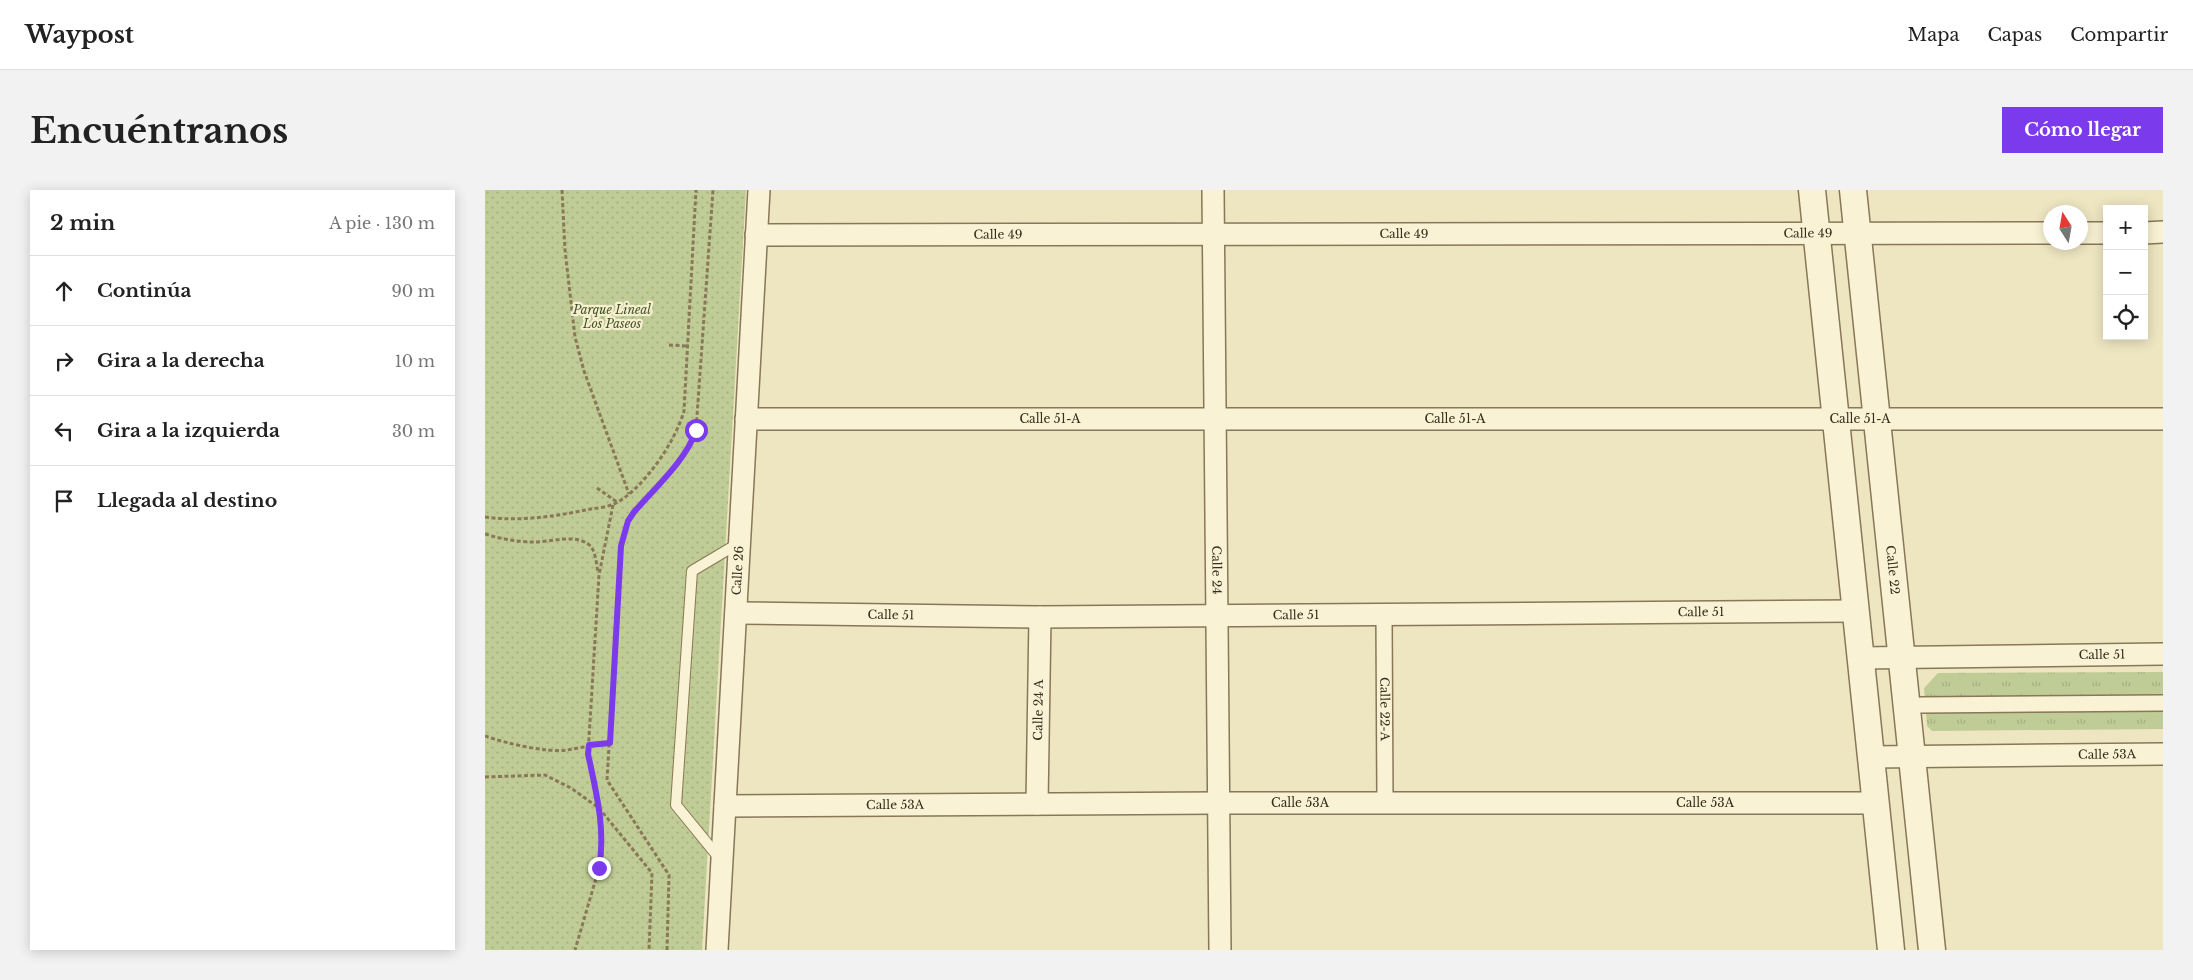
<!DOCTYPE html>
<html lang="es">
<meta charset="utf-8">
<style>
body{margin:0;font-family:"Libre Baskerville",serif;background:#f2f2f2;color:#222}
.controls{position:absolute;right:15px;top:15px;display:grid;overflow:hidden;border-radius:0px;box-shadow:0 2px 12px #0003}
.controls button{width:45px;height:45px;display:grid;place-items:center;padding:0;border:0;border-bottom:1px solid #e0e0e0;background:#fff;color:#222;font:25px sans-serif}
.compass{position:absolute;left:1558px;top:15px;width:45px;height:45px;border-radius:50%;background:#fff;box-shadow:0 2px 12px #0003;rotate:349deg}
.stop{position:absolute;width:15px;height:15px;margin:-11px;border:4px solid #7c3aed;border-radius:50%;background:#fff}
.stop.end{background:#7c3aed;border-color:#fff;box-shadow:0 1px 5px #0008}
.list{margin:0;padding:0;list-style:none}
h2{display:flex;justify-content:space-between;align-items:center;height:65px;margin:0;padding:0 20px;font-size:21px}
h2 small{font-size:16px;font-weight:400;color:#767676}
.list li{display:grid;grid-template-columns:32px 1fr auto;gap:15px;align-items:center;box-sizing:border-box;height:70px;padding:0 20px;border-top:1px solid #e0e0e0}
.list b{display:block;font-size:19px;white-space:nowrap}
.list em{font-size:16px;font-style:normal;color:#767676}
.icon{flex:none;width:28px;height:28px;fill:none;stroke:currentColor;stroke-width:2;stroke-linecap:round;stroke-linejoin:round}
.map{position:relative;flex:none;width:1678px;height:760px;overflow:hidden;border-radius:0px}
header{display:flex;align-items:center;gap:30px;box-sizing:border-box;height:70px;padding:0 25px;background:#fff;border-bottom:1px solid #e0e0e0}
header strong{font-size:24px}
nav{display:flex;gap:28px;margin-inline-start:auto;font-size:18px}
.intro{display:flex;align-items:center;justify-content:space-between;box-sizing:border-box;height:120px;padding:0 30px}
h1{margin:0;font-size:35px}
.button{padding:12px 22px;border-radius:0px;background:#7c3aed;color:#fff;font-size:18px;font-weight:700}
main{display:flex;gap:30px;padding:0 30px}
aside{flex:1;background:#fff;border-radius:0px;box-shadow:0 2px 12px #0003}
.map>svg:first-child{display:block}
.grass{fill:url(#grass-tufts)}
.park{fill:url(#park-dots)}
.lines{fill:none;stroke-linecap:round;stroke-linejoin:round}
.service-casing{stroke:#887758;stroke-width:12}
.pedestrian-casing{stroke:#887758;stroke-width:18}
.minor-casing{stroke:#887758;stroke-width:24}
.tertiary-casing{stroke:#887758;stroke-width:29}
.path{stroke:#887758;stroke-width:3;stroke-dasharray:4 2.5;stroke-linecap:butt}
.service{stroke:#f9f2d4;stroke-width:10}
.pedestrian{stroke:#f9f2d4;stroke-width:15}
.minor{stroke:#f9f2d4;stroke-width:21}
.tertiary{stroke:#f9f2d4;stroke-width:26}
.route{stroke:#7c3aed;stroke-width:6}
.labels{text-anchor:middle;stroke-width:4.5;stroke-linejoin:round;paint-order:stroke}
.street-label{font-size:12px;fill:#372c1d;stroke:#f6efd0}
.park-label{font-size:12px;font-style:italic;fill:#425423;stroke:#f6efd0}
</style>
<header>
<strong>Waypost</strong>
<nav><a>Mapa</a><a>Capas</a><a>Compartir</a></nav>
</header>
<div class="intro"><h1>Encuéntranos</h1><a class="button">Cómo llegar</a></div>
<main>
<aside>
<h2>2 min<small>A pie · 130 m</small></h2>
<ul class="list">
<li><svg class="icon" aria-label="ahead" viewBox="0 0 24 24"><path d="M12 20V5M6 11l6-6 6 6"/></svg><div><b>Continúa</b></div><em>90 m</em></li>
<li><svg class="icon" aria-label="right" viewBox="0 0 24 24"><path d="M7 20v-9h11M14 6l5 5-5 5"/></svg><div><b>Gira a la derecha</b></div><em>10 m</em></li>
<li><svg class="icon" aria-label="left" viewBox="0 0 24 24"><path d="M17 20v-9H6M10 6l-5 5 5 5"/></svg><div><b>Gira a la izquierda</b></div><em>30 m</em></li>
<li><svg class="icon" aria-label="arrive" viewBox="0 0 24 24"><path d="M6 21V4h12l-3 4 3 4H6"/></svg><div><b>Llegada al destino</b></div></li>
</ul>
</aside>
<div class="map">
<svg width="1678" height="760" viewBox="0 0 1678 760">
<defs>
<pattern id="grass-tufts" width="24" height="20" patternUnits="userSpaceOnUse" patternTransform="scale(1.25)"><rect width="24" height="20" fill="#c0cc95"/><path d="M3 7l-1-3M5 7V3M7 7l1-3M15 17l-1-3M17 17v-4M19 17l1-3" fill="none" stroke="#a6af80"/></pattern>
<pattern id="park-dots" width="8" height="8" patternUnits="userSpaceOnUse" patternTransform="scale(1.25)"><rect width="8" height="8" fill="#c0cc95"/><path d="M2 2h.1M6 6h.1" fill="none" stroke="#a6af80" stroke-width="1.8" stroke-linecap="round"/></pattern>
</defs>
<rect width="100%" height="100%" fill="#eee6c1"/>
<path class="grass" d="M1678,482v57l-231,2 -5,-5 -3,-38 14,-15z"/>
<path class="park" d="M0,0h261l-44,760h-217z"/>
<g class="lines">
<defs>
<path id="service" d="M235,669l-44,-54 16,-234 47,-28"/>
<g id="pedestrian">
<path id="s1" d="M899,425l1,188"/>
<path d="M1436,515l242,-2"/>
</g>
<g id="minor">
<path id="s2" d="M728,0l7,760"/>
<path d="M1596,43h26"/>
<path d="M1659,43l19,-1"/>
<path id="s3" d="M271,45l1295,-2"/>
<path id="s4" d="M261,229h1417"/>
<path id="s5" d="M251,423l304,4 816,-6"/>
<path id="s6" d="M1376,468l302,-4"/>
<path id="s7" d="M1386,567l292,-3"/>
<path id="s8" d="M552,614l3,-187"/>
<path id="s9" d="M240,616l493,-3h658"/>
<path id="s10" d="M232,760l42,-760"/>
</g>
<g id="tertiary">
<path d="M1327,0l79,760"/>
<path id="s11" d="M1368,0l79,760"/>
</g>
</defs>
<use href="#service" class="service-casing"/>
<use href="#pedestrian" class="pedestrian-casing"/>
<use href="#minor" class="minor-casing"/>
<use href="#tertiary" class="tertiary-casing"/>
<path class="path" d="M77,0l3,60 10,87 9,34 45,123
M184,155l18,1
M112,298l20,14
M128,315l-14,70 -11,179 11,54 53,65 -3,77
M0,327c35,5 72,-1 106,-8 7,-1 16,-2 23,-5 28,-13 62,-63 70,-93l12,-221
M0,344c16,5 33,8 49,8 16,0 40,-8 54,2 8,5 8,20 10,28
M0,546c20,7 61,17 82,14 14,-2 28,-6 43,-7
M0,587l60,-2 26,13 28,20 3,44 -3,16 -24,82
M182,760l2,-75 -62,-95 14,-234 7,-25 6,-9c20,-23 54,-54 62,-82l17,-240"/>
<use href="#service" class="service"/>
<use href="#pedestrian" class="pedestrian"/>
<use href="#minor" class="minor"/>
<use href="#tertiary" class="tertiary"/>
</g>
<g class="lines">
<path class="route" d="M114,678c7,-38 -3,-77 -11,-114l1,-9 21,-2 11,-197 7,-25 6,-9c20,-23 54,-54 62,-82"/>
</g>
<g class="labels">
<g class="street-label">
<text dy="4" stroke="none"><textPath href="#s3" startOffset="1052">Calle 49</textPath></text>
<text dy="4" stroke="none"><textPath href="#s3" startOffset="648">Calle 49</textPath></text>
<text dy="4" stroke="none"><textPath href="#s3" startOffset="242">Calle 49</textPath></text>
<text dy="4" stroke="none"><textPath href="#s4" startOffset="709">Calle 51-A</textPath></text>
<text dy="4" stroke="none"><textPath href="#s4" startOffset="1114">Calle 51-A</textPath></text>
<text dy="4" stroke="none"><textPath href="#s4" startOffset="304">Calle 51-A</textPath></text>
<text dy="4" stroke="none"><textPath href="#s10" startOffset="380">Calle 26</textPath></text>
<text dy="4" stroke="none"><textPath href="#s2" startOffset="380">Calle 24</textPath></text>
<text dy="4" stroke="none"><textPath href="#s11" startOffset="382">Calle 22</textPath></text>
<text dy="4" stroke="none"><textPath href="#s5" startOffset="965">Calle 51</textPath></text>
<text dy="4" stroke="none"><textPath href="#s5" startOffset="155">Calle 51</textPath></text>
<text dy="4" stroke="none"><textPath href="#s5" startOffset="560">Calle 51</textPath></text>
<text dy="4" stroke="none"><textPath href="#s6" startOffset="241">Calle 51</textPath></text>
<text dy="4" stroke="none"><textPath href="#s1" startOffset="94">Calle 22-A</textPath></text>
<text dy="4" stroke="none"><textPath href="#s8" startOffset="94">Calle 24 A</textPath></text>
<text dy="4" stroke="none"><textPath href="#s7" startOffset="236">Calle 53A</textPath></text>
<text dy="4" stroke="none"><textPath href="#s9" startOffset="575">Calle 53A</textPath></text>
<text dy="4" stroke="none"><textPath href="#s9" startOffset="980">Calle 53A</textPath></text>
<text dy="4" stroke="none"><textPath href="#s9" startOffset="170">Calle 53A</textPath></text>
</g>
<g class="park-label">
<text x="127" y="124">Parque Lineal<tspan x="127" dy="14">Los Paseos</tspan></text>
</g>
</g>
</svg>
<div class="controls">
<button>+</button>
<button>−</button>
<button><svg class="icon" aria-label="locate" viewBox="0 0 24 24"><circle cx="12" cy="12" r="6"/><path d="M12 2v4M12 18v4M2 12h4M18 12h4"/></svg></button>
</div>
<svg class="compass" viewBox="-18 -18 36 36"><path d="M0-13l5 13h-10z" fill="#e53935"/><path d="M0 13l5-13h-10z" fill="#767676"/></svg>
<div class="stop" style="left:211px;top:240px"></div>
<div class="stop end" style="left:114px;top:678px"></div>
</div>
</main>
